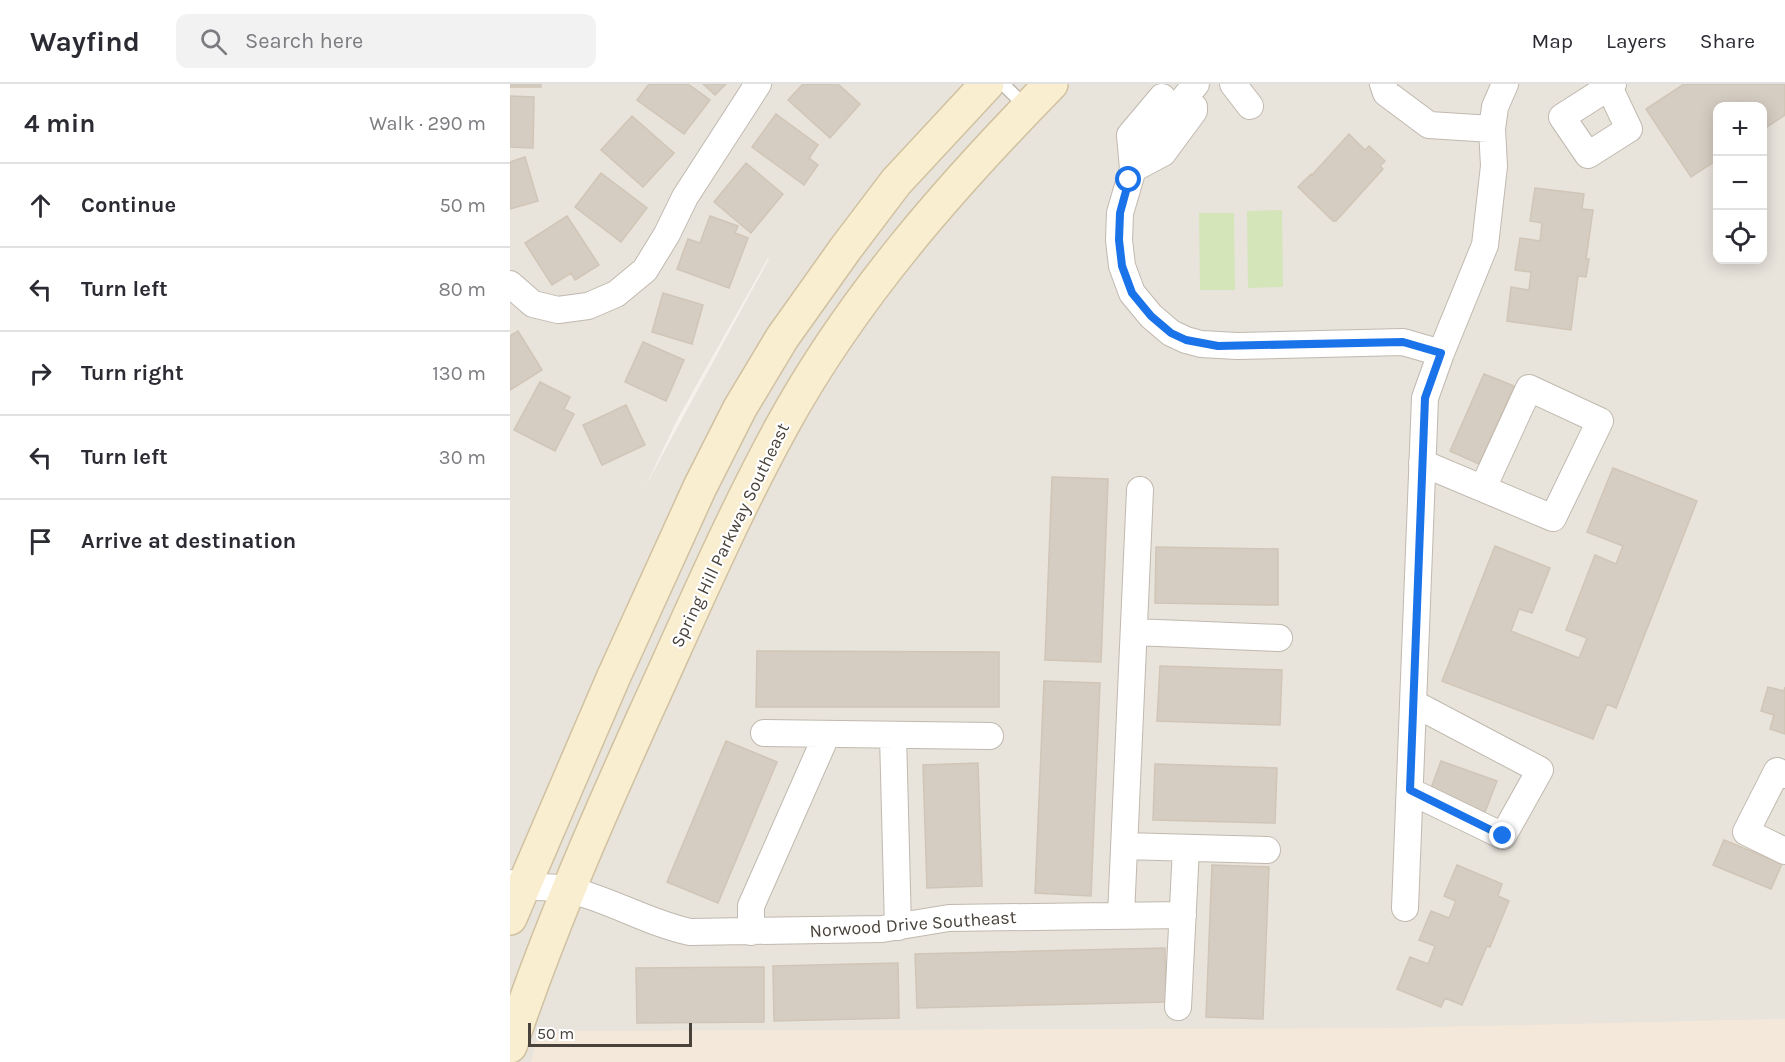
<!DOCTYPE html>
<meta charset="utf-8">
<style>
body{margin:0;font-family:Karla,sans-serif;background:#f2f2f3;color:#2b2b33}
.controls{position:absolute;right:18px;top:18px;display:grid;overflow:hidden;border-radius:12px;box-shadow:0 3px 15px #0003}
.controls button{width:54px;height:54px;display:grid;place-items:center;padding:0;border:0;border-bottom:2px solid #e1e1e2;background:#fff;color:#2b2b33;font:30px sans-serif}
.scale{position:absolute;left:18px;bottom:15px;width:164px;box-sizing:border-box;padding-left:6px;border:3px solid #49423a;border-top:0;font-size:16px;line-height:21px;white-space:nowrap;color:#49423a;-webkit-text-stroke:4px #fff;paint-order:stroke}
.stop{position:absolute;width:18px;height:18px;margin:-14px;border:4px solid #1a73e8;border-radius:50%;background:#fff}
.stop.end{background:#1a73e8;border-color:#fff;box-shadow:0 2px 6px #0008}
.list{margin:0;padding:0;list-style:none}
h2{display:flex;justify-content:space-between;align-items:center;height:78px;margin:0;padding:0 24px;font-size:26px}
h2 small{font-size:20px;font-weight:400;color:#7c7c81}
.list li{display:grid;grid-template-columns:39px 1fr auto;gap:18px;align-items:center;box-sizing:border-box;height:84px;padding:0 24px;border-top:2px solid #e1e1e2}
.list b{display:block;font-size:22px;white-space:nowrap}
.list em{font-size:20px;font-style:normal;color:#7c7c81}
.icon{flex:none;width:33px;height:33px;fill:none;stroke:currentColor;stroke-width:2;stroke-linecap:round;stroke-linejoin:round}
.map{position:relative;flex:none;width:1275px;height:978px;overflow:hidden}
header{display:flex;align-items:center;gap:36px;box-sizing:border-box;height:84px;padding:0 30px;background:#fff;border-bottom:2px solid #e1e1e2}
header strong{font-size:28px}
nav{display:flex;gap:33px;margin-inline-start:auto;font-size:21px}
.search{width:420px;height:54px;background:#f2f2f3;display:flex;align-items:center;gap:15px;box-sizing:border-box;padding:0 21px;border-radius:12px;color:#7c7c81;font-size:22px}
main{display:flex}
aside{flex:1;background:#fff}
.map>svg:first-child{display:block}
.residential{fill:#e8e3db;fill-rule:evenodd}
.commercial{fill:#f4e8da}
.green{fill:#d3e5b9}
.building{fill:#d6cdc2;stroke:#d0c5b6;stroke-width:1.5}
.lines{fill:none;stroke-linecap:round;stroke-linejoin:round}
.lane-casing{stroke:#c0b9af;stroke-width:15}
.street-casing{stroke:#c0b9af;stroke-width:28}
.secondary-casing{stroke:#d0c1a0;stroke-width:36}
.lane{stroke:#fff;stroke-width:12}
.street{stroke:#fff;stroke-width:26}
.secondary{stroke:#faeed0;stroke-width:33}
.route{stroke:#1a73e8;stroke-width:8}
.labels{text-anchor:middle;stroke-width:4.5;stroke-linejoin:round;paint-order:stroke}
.street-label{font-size:18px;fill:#49423a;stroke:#fff}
</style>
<header>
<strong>Wayfind</strong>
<div class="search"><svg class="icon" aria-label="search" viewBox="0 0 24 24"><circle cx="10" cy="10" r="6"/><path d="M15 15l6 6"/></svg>Search here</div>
<nav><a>Map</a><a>Layers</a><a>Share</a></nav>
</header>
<main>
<aside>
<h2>4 min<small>Walk · 290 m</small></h2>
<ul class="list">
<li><svg class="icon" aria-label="ahead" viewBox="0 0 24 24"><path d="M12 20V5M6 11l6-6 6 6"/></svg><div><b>Continue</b></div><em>50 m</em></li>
<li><svg class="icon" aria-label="left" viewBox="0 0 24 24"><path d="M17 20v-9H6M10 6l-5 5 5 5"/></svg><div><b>Turn left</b></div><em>80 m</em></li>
<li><svg class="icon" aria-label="right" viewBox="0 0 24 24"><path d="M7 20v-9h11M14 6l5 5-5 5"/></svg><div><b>Turn right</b></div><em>130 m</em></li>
<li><svg class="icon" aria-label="left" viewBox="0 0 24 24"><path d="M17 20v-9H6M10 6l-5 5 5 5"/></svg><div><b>Turn left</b></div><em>30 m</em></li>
<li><svg class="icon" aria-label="arrive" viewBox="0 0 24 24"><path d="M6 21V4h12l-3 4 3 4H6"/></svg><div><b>Arrive at destination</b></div></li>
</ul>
</aside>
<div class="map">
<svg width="1275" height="978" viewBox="0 0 1275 978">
<rect width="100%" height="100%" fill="#f5f2ec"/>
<path class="residential" d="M0,0h1275v935l-80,2 -91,41 -1074,-31 -9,31h-21zM1208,22h44v154h-44zM258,174l1,1 -124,228 33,-69z"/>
<path class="commercial" d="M1275,935v43h-1254l9,-31 847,-3z"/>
<path class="green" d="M772,126l1,77 -35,1 -1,-77z
M689,129h35l1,77h-35z"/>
<path class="building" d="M0,0h31v3h-31z
M139,0h39l22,16 -26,34 -47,-34z
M193,0h23l-11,11z
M293,0h35l22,20 -30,34 -42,-38z
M1174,0h101v31l-23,15v-24h-44v53l-27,18 -45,-68z
M0,12l24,1 -1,51 -23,-1z
M266,30l42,31 -9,13 9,7 -14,20 -52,-38z
M122,32l42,37 -31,34 -42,-37z
M839,50l16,16 4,-4 16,15 -5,5 3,3 -47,52h-3l-35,-34 13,-13 1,1z
M15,73l13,44 -28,8v-47z
M236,79l37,31 -32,39 -37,-31z
M91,89l46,35 -26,34 -46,-35z
M1025,104l49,6 -2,15 11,1 -7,49h3l-3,18 -8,-1 -7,54 -64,-9 4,-34 18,3 2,-18 -16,-2 5,-32 20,3 2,-18 -12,-2z
M57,132l32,49 -24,15 -4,-7 -19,12 -27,-42z
M200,132l28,10 -3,7 13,5 -19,50 -52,-19 11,-30 12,4z
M153,209l40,12 -11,39 -40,-12z
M8,247l24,39 -32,20v-54z
M133,258l41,18 -18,41 -41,-19z
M974,290l30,12 -35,78 -29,-13z
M30,298l30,15 -6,12 10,5 -19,37 -41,-21z
M116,321l19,40 -43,20 -19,-40z
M1103,384l84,33 -81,207 -9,-4 -14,35 -151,-58 53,-135 55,22 -18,45 -13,-4 -8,22 68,27 8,-20 -21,-8 29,-75 21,9 7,-18 -36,-14z
M542,393l56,2 -7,183 -56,-2z
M646,463l122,2v56l-123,-2z
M247,567l242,1v55h-243z
M650,582l122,4 -2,55 -123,-4z
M534,597l56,2 -9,213 -56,-3z
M1258,603l16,4 1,-4v47l-15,-5 4,-14 -13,-4z
M216,657l51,21 -59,141 -51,-21z
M931,677l56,20 -12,31 -55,-21z
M468,679l4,123 -55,2 -4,-123z
M645,680l122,4 -2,55 -122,-3z
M1214,756l58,24 -11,25 -58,-24z
M702,781l57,2 -6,152 -57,-2z
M947,781l45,19 -4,12 11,5 -19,46 -3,-1 -25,59 -17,-7 -4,9 -44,-18 13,-32 18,7 7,-18 -16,-6 12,-29 18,7 7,-17 -12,-5z
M655,864l1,54 -249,6 -2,-54z
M388,879l1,55 -125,3 -1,-55z
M254,883v55l-127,1 -1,-55z"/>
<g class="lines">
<defs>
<path id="lane" d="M493,0l23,23"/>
<path id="street" d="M686,0l-47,57 -16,28 -13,44 -1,27 3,26 10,27 19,23 20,17 15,7 15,4 36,2 166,-4 38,11
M723,0l17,22
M873,0l3,9 43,32 63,4
M1099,3l20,42 -41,26 -26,-38 47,-30 4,-3
M623,85l-3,-34 32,-38
M623,85l30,-16 31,-42v-4
M0,200l23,20 25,6 30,-4 28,-12 29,-24 22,-36 18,-37 73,-113
M912,379l131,55 47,-97 -71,-33 -46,100
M624,548l145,6
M254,649l226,3
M383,651l5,192
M1275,691l-8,-4 -31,61 39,19
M900,707l93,45 37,-66 -127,-67
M614,762l143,4
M0,799c20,7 40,2 60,7 41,10 78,33 120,42l192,-3 67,-11 234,-3
M895,824l20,-510 16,-45 44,-108 9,-79 -2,-37 3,-22 10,-23
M611,832l19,-426
M241,848v-26l76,-172
M668,923l8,-159"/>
<path id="secondary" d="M0,834l104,-242 86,-189 40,-79 42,-70 64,-90 50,-66 91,-98
M0,962c38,-114 86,-223 135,-332 44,-96 86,-195 137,-288 70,-128 167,-238 269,-342"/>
</defs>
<use href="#lane" class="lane-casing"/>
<use href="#street" class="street-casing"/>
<use href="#secondary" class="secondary-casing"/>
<use href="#lane" class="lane"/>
<use href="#street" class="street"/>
<use href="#secondary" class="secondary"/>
</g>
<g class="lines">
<path class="route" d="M619,96l-9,33 -1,27 3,26 10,27 19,23 20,17 15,7 32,6 185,-4 38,11 -16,45 -15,392 93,46"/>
</g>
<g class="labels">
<g class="street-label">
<text transform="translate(220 451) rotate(-64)" y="6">Spring Hill Parkway Southeast</text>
<text transform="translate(403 840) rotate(-4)" y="6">Norwood Drive Southeast</text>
</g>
</g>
</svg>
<div class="controls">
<button>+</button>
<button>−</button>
<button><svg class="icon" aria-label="locate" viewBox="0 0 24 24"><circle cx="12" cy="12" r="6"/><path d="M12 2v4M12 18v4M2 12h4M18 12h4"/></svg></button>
</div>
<div class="scale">50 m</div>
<div class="stop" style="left:619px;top:96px"></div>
<div class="stop end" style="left:993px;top:752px"></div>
</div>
</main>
